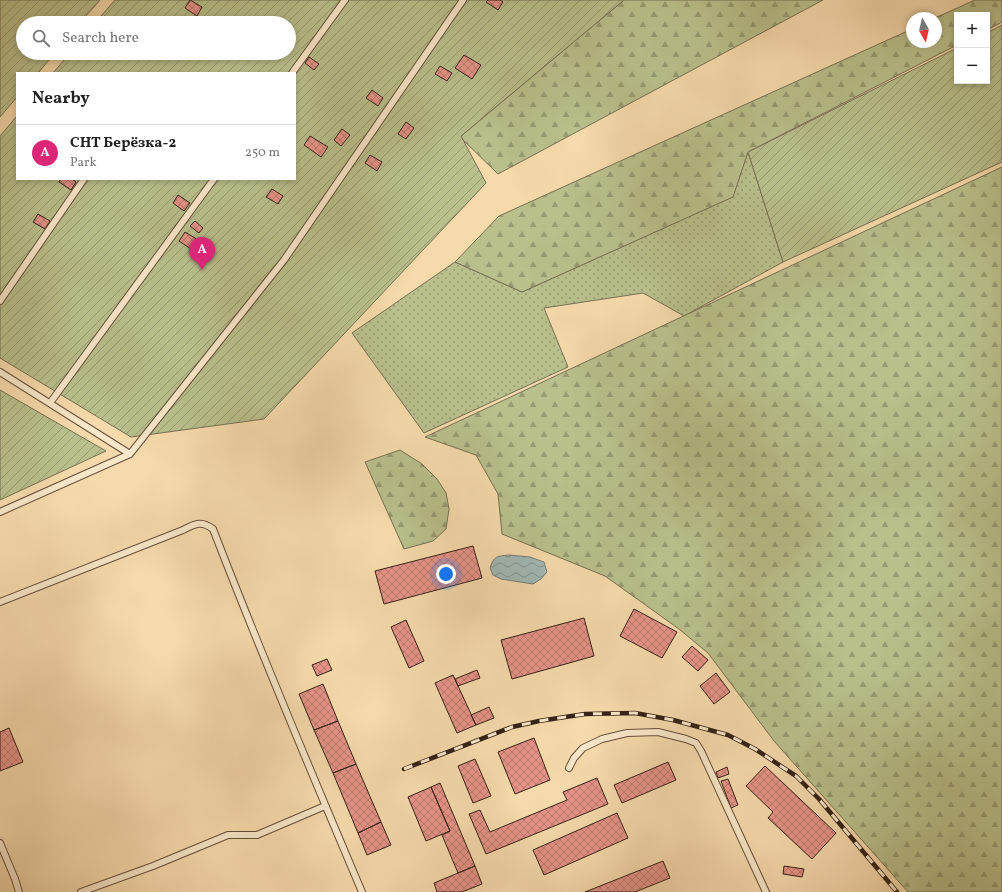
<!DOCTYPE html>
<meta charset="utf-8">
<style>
body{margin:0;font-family:Vollkorn,serif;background:#f2f2f2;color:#222}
.controls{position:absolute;right:12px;top:12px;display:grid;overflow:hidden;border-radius:0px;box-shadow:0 2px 6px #0003}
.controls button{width:36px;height:36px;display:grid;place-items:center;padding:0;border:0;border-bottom:1px solid #e0e0e0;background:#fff;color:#222;font:20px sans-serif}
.compass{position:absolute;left:906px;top:12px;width:36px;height:36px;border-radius:50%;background:#fff;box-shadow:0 2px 6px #0003;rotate:172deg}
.you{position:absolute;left:446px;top:574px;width:14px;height:14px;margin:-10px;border:3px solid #fff;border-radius:50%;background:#1a73e8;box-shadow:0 0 0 6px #1a73e833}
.badge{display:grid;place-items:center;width:26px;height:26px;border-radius:50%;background:#db2777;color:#fff;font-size:13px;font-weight:700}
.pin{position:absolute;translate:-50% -33px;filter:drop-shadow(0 1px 2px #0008)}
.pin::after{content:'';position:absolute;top:21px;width:14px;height:12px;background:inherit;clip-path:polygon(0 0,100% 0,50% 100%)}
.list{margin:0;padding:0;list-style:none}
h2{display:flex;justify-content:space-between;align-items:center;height:52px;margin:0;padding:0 16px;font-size:17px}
h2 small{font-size:13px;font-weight:400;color:#767676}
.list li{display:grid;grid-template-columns:26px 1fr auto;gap:12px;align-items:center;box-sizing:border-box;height:56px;padding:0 16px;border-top:1px solid #e0e0e0}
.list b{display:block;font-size:15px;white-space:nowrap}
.list p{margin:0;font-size:13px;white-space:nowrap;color:#767676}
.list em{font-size:13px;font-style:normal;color:#767676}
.icon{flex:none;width:22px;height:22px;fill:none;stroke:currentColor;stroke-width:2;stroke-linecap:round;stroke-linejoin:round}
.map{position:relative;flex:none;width:1002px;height:892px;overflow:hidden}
.search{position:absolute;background:#fff;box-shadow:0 2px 6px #0003;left:16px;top:16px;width:280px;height:44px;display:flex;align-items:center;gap:10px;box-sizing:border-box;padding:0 14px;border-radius:22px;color:#767676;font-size:15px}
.panel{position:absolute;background:#fff;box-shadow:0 2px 6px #0003;left:16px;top:72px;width:280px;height:108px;border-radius:0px}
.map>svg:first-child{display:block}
.grass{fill:url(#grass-dots);stroke:#777052}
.forest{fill:url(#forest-firs);stroke:#777052}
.garden{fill:url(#garden-furrows);stroke:#777052}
.water{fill:url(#water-waves);stroke:#767c75}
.building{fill:url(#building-cross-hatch);stroke:#352117}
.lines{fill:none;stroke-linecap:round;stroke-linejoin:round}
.service-casing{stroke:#654f3c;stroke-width:8}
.service{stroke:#f9e7c9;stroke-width:6}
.rail-casing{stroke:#352117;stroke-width:4.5}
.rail{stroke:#f9e7c9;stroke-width:3;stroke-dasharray:9;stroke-linecap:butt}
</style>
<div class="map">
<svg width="1002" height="892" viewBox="0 0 1002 892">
<defs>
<pattern id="grass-dots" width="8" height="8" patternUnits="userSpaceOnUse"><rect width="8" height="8" fill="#b9c08c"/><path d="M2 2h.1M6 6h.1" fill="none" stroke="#979c71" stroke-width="1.8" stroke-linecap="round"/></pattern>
<pattern id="forest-firs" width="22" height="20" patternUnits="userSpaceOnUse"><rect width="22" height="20" fill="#b9c08c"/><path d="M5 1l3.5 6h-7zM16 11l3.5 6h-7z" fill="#979c71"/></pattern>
<pattern id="garden-furrows" width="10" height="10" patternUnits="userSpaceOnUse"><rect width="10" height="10" fill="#b9c08c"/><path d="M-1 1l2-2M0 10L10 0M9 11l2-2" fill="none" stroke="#979c71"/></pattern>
<pattern id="water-waves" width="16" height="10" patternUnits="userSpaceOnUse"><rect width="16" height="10" fill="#a1b8b4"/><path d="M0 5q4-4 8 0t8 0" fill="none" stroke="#849591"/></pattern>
<pattern id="building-cross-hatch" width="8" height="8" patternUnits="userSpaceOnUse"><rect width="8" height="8" fill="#e69488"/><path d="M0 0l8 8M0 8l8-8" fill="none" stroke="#bb786e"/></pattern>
</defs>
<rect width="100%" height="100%" fill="#f6daac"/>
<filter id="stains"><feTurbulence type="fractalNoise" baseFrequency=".005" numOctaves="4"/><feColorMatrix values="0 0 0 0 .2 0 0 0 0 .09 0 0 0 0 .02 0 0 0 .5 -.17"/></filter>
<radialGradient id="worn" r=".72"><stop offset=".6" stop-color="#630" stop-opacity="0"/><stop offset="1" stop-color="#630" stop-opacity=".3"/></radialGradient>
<path class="grass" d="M748,152l35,110 -99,54 -41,-23 -99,15 24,59 -144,66 -72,-100 103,-71 67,30 210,-95z"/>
<path class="forest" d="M624,0h199l-325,174 -38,-37z
M975,0h27v22l-15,8v-15h-30v30l-209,107 -15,45 -211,95 -67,-30 44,-46 413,-187v13h24v-24h-1z
M1002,167v725h-94l-134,-151 -66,-88 -29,-24 -74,-53 -103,-42 -4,-40 -22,-39 -51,-18z
M400,450l22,14 15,15 9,14 3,16 -3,20 -13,12 -29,8 -39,-87z"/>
<path class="garden" d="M0,0h100l-20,23h-57v30h32l-17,20h-21v24l-17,20z
M115,0h509l-163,136 25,47 -222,236 -133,18 -131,-79v-222l17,-20v63h278v-106h-242l17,-20h219v-30h-194z
M1002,25v137l-219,100 -35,-110 209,-104v33h30v-48z
M0,390l106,61 -106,49z"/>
<path class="water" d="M509,555l21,2 14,5 3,10 -6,7 -8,5 -32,-5 -8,-4 -3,-7c4,-12 7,-12 19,-13z"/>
<path class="building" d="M190,0l12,7 -5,9 -12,-8z
M488,0h12l3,2 -5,8 -12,-8z
M464,55l17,10 -9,14 -17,-11z
M309,57l10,7 -5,6 -9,-7z
M440,66l12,7 -5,8 -12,-7z
M372,90l11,8 -5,8 -12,-8z
M406,122l8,6 -8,11 -8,-5z
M342,129l8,6 -9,11 -7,-6z
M310,136l18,11 -7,10 -17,-12z
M370,155l12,7 -5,9 -12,-8z
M61,179h11l4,3 -5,8 -12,-8z
M272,189l11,7 -5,8 -12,-7z
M178,195l12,8 -6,8 -11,-8z
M38,214l12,7 -5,8 -12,-7z
M195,221l8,7 -4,5 -9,-7z
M185,232l18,11 -6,10 -18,-12z
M473,546l9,32 -98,26 -9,-33z
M634,609l43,23 -15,26 -42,-22z
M584,618l10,38 -82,23 -11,-39z
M406,620l18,41 -15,7 -18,-41z
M692,646l16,14 -10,11 -16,-14z
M327,659l5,11 -15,6 -5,-11z
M477,670l3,8 -22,8 -3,-7z
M716,673l14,19 -16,12 -14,-18z
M453,675l23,50 -19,8 -22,-50z
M323,684l15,37 -24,9 -15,-36z
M489,707l5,11 -18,7 -5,-10z
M338,721l18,43 -23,9 -19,-43z
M9,728l14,34 -23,9v-39z
M534,738l16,42 -35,14 -17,-42z
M475,759l16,37 -18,7 -15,-37z
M668,762l8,18 -54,23 -8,-18z
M356,764l25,58 -23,11 -25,-60z
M765,766l71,67 -24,26 -44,-41 5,-6 -27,-26z
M727,767l2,7 -11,4 -2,-6z
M597,778l11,26 -122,50 -17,-40 11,-4 10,22 77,-32 -4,-8z
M728,779l10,26 -7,3 -10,-27z
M440,783l35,83 -17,7 -16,-38 8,-4 -19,-44z
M431,787l19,44 -24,10 -18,-44z
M617,813l11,25 -84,37 -11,-25z
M381,822l10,23 -24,10 -9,-22z
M663,861l7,17 -35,14h-50z
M475,866l7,18 -20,8h-25l-3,-9z
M784,866l20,3 -2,8 -19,-3z"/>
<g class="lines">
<defs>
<path id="service" d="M292,73l53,-73
M0,301l84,-122
M0,372l130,82
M50,403l164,-224
M0,512l130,-58 154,-194 179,-260
M0,602l183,-72c12,-6 18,-10 30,-1 47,122 98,243 149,363
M569,768l5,-10 9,-10 19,-9 25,-6 31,-1 28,7 10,4 5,8 65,141
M0,843l15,36 4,13
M81,892l72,-26 75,-31h29l68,-29"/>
</defs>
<use href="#service" class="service-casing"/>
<use href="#service" class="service"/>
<defs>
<path id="rail" d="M404,769l108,-42 27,-6 46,-7 50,-1 38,7 55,15 27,14 41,27 23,23 78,93"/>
</defs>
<use href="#rail" class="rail-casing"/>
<use href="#rail" class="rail"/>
</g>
<rect width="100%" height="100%" filter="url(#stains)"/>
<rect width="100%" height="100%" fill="url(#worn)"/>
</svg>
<div class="controls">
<button>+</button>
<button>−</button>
</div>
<svg class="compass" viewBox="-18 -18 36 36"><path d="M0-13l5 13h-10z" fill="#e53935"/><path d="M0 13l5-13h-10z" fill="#767676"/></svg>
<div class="you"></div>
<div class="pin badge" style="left:202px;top:270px">A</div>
<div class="search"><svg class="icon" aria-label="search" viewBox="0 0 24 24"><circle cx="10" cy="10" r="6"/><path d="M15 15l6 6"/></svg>Search here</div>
<section class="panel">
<h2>Nearby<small></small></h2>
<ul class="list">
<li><span class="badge">A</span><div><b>СНТ Берёзка-2</b><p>Park</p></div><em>250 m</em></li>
</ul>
</section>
</div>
